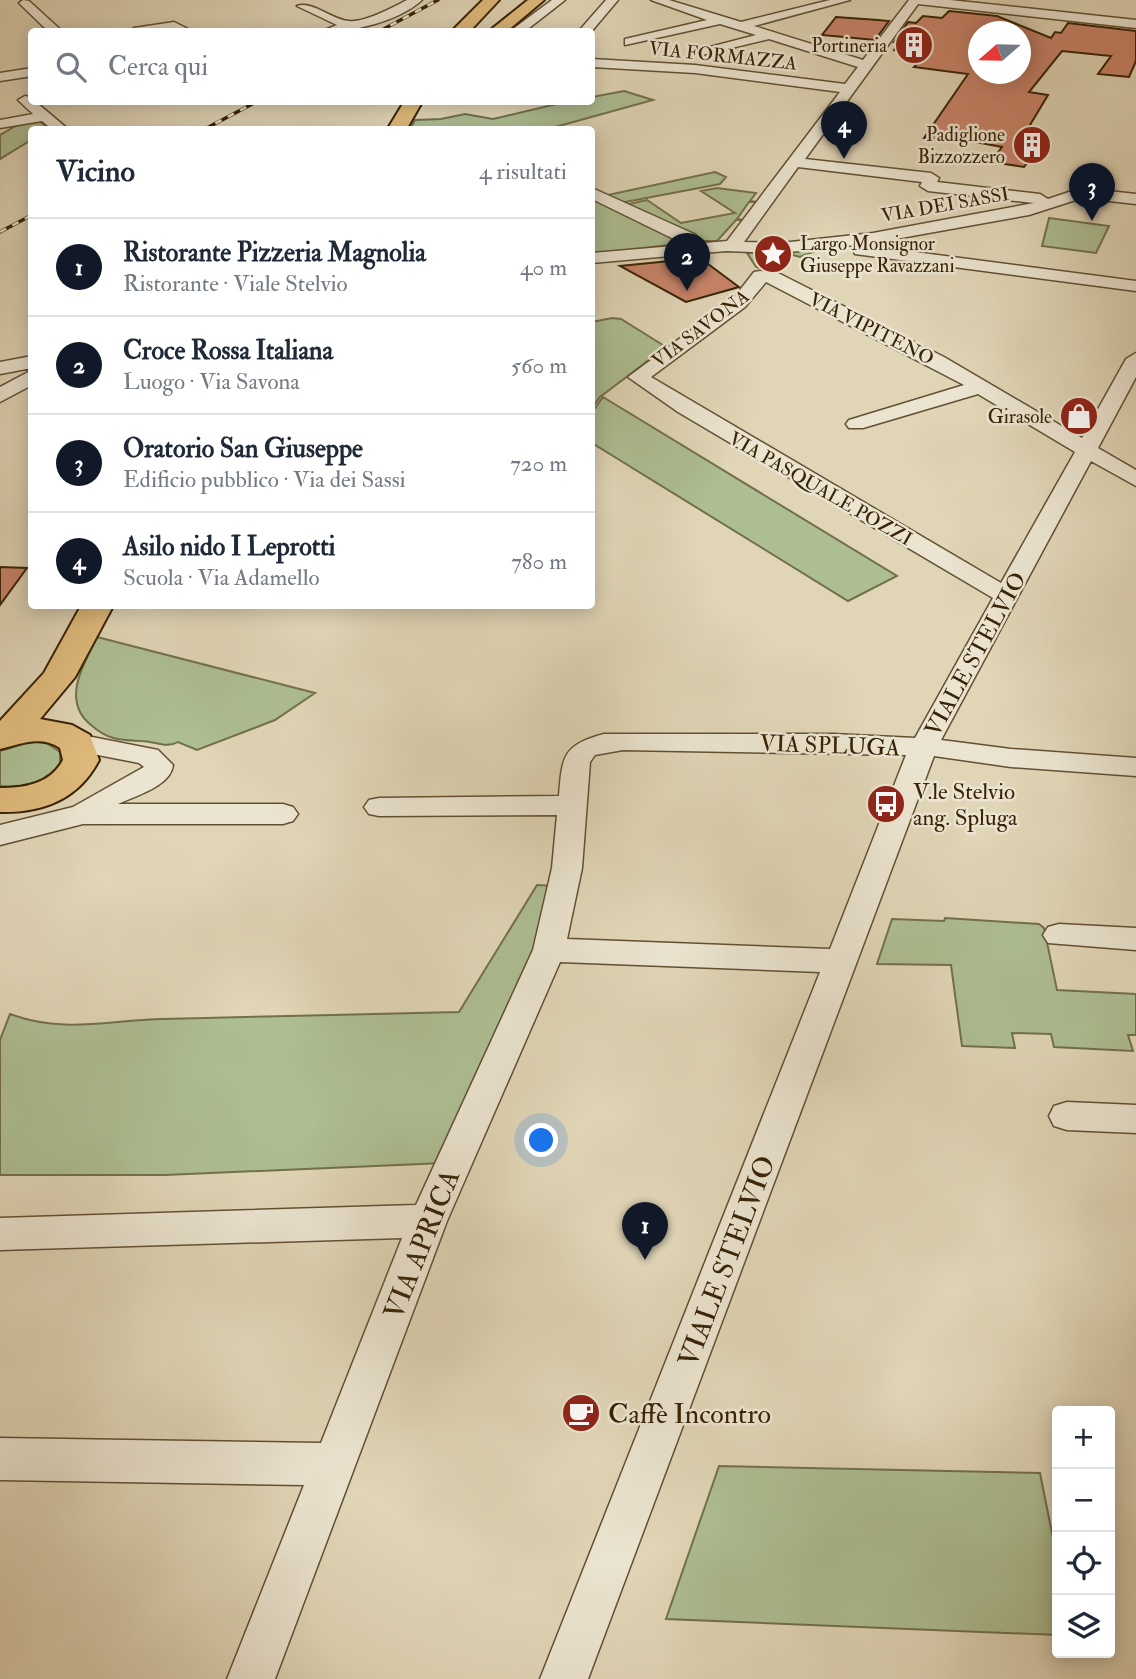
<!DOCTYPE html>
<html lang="it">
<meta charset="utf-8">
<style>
body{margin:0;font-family:"IM FELL Double Pica",serif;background:#f6f6f7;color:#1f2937}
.controls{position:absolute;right:21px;bottom:21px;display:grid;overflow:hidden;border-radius:7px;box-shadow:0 4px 18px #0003}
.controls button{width:63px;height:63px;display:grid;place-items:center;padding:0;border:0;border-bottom:2px solid #e0e1e3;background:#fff;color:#1f2937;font:35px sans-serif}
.compass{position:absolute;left:968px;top:21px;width:63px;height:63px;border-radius:50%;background:#fff;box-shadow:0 4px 18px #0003;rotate:250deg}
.you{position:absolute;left:542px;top:1141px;width:24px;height:24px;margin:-18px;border:5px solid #fff;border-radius:50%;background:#1a73e8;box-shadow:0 0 0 10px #1a73e833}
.badge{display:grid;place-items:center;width:46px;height:46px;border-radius:50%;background:#111827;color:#fff;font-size:23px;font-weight:700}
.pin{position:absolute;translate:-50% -58px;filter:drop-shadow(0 2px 4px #0008)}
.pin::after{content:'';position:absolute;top:37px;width:24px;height:21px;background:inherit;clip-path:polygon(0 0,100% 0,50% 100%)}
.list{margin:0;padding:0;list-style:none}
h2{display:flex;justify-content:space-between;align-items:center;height:91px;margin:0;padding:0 28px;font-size:30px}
h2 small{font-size:23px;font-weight:400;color:#747a83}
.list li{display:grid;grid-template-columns:46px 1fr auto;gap:21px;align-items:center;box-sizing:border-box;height:98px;padding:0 28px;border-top:2px solid #e0e1e3}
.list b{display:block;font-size:26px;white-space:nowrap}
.list p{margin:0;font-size:23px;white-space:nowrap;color:#747a83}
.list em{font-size:23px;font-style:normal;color:#747a83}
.icon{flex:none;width:38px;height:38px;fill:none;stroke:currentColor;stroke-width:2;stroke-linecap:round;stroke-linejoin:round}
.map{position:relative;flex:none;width:1136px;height:1679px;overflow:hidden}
.search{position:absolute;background:#fff;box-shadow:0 4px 18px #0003;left:28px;top:28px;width:567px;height:77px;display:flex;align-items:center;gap:18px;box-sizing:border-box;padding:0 24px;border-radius:7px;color:#747a83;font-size:26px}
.panel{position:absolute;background:#fff;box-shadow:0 4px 18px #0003;left:28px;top:126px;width:567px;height:483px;border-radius:7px}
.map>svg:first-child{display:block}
.green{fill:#adbe92;stroke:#72704c;stroke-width:2}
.building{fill:#c9846a;stroke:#372306;stroke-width:2;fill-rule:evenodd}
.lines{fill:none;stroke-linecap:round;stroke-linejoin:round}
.minor-casing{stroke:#615032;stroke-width:3}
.major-casing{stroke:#372306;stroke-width:4}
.minor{fill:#ebe4d0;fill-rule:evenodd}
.major{fill:#e0ba7b;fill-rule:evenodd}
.rail-casing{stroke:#372306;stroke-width:3.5}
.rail{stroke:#ebe4d0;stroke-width:2.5;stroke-dasharray:7;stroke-linecap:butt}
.labels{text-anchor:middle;stroke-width:5;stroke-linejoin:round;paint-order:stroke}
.far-poi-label{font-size:19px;fill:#372306;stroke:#ebe4d0;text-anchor:end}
.far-street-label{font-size:19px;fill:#372306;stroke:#ebe4d0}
.street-label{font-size:23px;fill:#372306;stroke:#ebe4d0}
.poi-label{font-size:23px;fill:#372306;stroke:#ebe4d0;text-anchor:start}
.near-street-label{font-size:28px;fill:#372306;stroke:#ebe4d0}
.near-poi-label{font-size:28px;fill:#372306;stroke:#ebe4d0;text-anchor:start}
</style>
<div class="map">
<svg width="1136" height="1679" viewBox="0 0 1136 1679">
<rect width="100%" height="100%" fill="#e0d5b6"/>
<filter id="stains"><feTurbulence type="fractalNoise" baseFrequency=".00286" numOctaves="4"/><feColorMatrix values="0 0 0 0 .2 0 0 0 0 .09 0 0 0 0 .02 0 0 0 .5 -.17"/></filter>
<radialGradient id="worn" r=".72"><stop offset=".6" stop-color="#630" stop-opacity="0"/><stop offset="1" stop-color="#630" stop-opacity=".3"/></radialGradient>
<path class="green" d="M624,91l29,9 -105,29h-138l5,-9 26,-1 24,-5 28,5 72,-17h27v-5z
M39,121l11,8 -18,1 -1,10 -31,19v-24l16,-9z
M715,172l11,5 -6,7 -100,19 -17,-7z
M717,188l39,5 -6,8 7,1h-8l-12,17 7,1h-8l-19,21h-18l-75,-36 23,-5 34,23 54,-10 -34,-22z
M592,197l94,46 -94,11z
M1049,218l60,8 -13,27 -54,-7z
M814,247l6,2 -20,8 -7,-2 -32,12 4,3 -9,-3 -9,-14z
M612,318l9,1 45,28 -66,50 -8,11v-86z
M603,397l294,179 -49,25 -256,-158v-31z
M97,637l218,56 -40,27 -78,30 -19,-8c-12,7 -23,-1 -37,-1 -22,-1 -33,-1 -50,-16 -30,-24 -8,-60 6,-88z
M33,741l12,1 15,10v14c-17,17 -36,25 -60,20v-35z
M537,885l19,1 -17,69 -95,208 -279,12h-165v-135l10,-26c54,20 98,6 152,5 99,-2 198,-5 297,-7z
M945,918l94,6 5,4 13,62 79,4v41h-8l5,16 -79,-4 -3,-13 -39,-1 3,15 -53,-2 -11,-81 -74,-1 15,-45 52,2z
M719,1466l321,7 17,85v77l-391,-16z"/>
<path class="building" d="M949,11l48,5 54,22 4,-6 6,1 7,-10 68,8v30l-7,16 -31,-3 13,-18 -49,-5 -33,41 19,3 -24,40 18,3 -2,3 4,1 -20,25 -33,-5 11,-15 -53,-10 -3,4 -22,-3 44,-64 -54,-7 7,-7 -27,-10 5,-8h-5l14,-20 8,1 7,-7 19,2zM978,32h42v42h-42z
M836,17l42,3 11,1 -14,19 -53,-5z
M700,258l39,29 -53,15 -66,-36z
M0,567l27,1 -27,37z"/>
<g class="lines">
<defs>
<path id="minor" d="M23,0l6,1 34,31h-14l-28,-27 -2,-2z
M407,0h15c-24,22 -70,32 -102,32l17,-7 -40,-19c14,-6 36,14 52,15 15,2 45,-14 58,-21z
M552,0h13l-41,32h-15z
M606,0h12l-27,32h-13z
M651,0h18l72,22 89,-22h20l-96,26 109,34 46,-60h41l186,20v8l-218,-24 -113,155 126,14 8,5 -2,4 103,12 8,5 33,-11 55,6v10l-54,-6 -53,17 -156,28 -92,10 -55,-2 -134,12v-10l94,-8 -94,-46v-11l102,46 11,9 22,-2 113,-149 -145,-19 -103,-6v-8l103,6 150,19 13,-17 -89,-28 -71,17v-6l58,-15 -36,-11 -95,21v-6l82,-19zM798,167l124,15 -2,4 8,5 106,12 -161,30 -92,10 -37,-1z
M174,22l20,10h-66l6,-4z
M32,68v8l-32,5v-8z
M25,96l5,1 39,33h-16l-11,-9 -42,7v-8l33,-6 -15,-14z
M861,245l275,36v10l-281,-37 -2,-4 2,-4z
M760,271l18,2 166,84 138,81 44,-79 10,-6v24l-38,71 38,22v16l-45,-25 -150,279 70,9 125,9v18l-125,-9 -77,-11 -346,923h-48l280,-707 -260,-10 -113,259 -172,458h-48l77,-194 -304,-5v-42l321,5 81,-205 -402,12v-32l416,-13 117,-255 19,-82 5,-53 -178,1 -10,-2 -5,-7 5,-7 10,-2 180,-2c3,-40 4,-51 45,-62h229l82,4 78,-140 -315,-186 -50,-35 105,-78 21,-27zM766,282l198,103 -115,35 -3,4 3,4h14l115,-34 97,58 -74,131 -350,-206 94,-70zM623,750l283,5 -76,194 -263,-10 15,-71 8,-106 5,-7z
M32,356v12l-32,6v-12z
M32,370v15l-32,17v-15z
M77,734l81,16 15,15c-2,21 -38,31 -55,39h165l10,3 5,7 -5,7 -10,3h-200l-83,21v-20l73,-18 71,-40 -5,-4 -72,-14 -4,-6 4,-6z
M1059,924l77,4v22l-88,-7 -5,-8 5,-8z
M1067,1102l69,3v28l-69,-3 -13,-4 -5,-10 5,-10z"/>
<path id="major" d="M483,0h16l-30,32h-18z
M528,0h16l-38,32h-18z
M404,102h18l-16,28h-19z
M81,606h32l-38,71 -35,42 32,6 18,10 9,25c-20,39 -56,53 -99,52v-24c25,0 50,-4 63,-28l-3,-12c-20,-13 -39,-4 -60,1v-28l44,-48z"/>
</defs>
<use href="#minor" class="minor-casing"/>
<use href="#major" class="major-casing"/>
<use href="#minor" class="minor"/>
<use href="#major" class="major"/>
<defs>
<path id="rail" d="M378,32l60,-32
M203,130l53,-28
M0,232l32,-17"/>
</defs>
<use href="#rail" class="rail-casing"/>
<use href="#rail" class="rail"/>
</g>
<defs>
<symbol id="building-disc" viewBox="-11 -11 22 22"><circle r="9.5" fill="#8f2418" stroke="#ebe4d0"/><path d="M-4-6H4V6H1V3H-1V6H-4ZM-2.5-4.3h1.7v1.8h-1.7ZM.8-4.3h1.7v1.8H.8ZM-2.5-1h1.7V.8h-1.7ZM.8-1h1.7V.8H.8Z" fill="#fff"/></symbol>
<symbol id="sight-disc" viewBox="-11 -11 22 22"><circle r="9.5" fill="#8f2418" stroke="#ebe4d0"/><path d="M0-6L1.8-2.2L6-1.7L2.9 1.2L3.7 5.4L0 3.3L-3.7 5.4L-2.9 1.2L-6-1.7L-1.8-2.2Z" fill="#fff"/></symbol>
<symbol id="shop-disc" viewBox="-11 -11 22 22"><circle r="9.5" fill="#8f2418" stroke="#ebe4d0"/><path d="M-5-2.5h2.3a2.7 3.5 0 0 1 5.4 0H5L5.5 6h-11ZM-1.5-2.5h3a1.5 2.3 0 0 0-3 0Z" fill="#fff"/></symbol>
<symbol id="bus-disc" viewBox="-11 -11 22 22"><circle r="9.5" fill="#8f2418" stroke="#ebe4d0"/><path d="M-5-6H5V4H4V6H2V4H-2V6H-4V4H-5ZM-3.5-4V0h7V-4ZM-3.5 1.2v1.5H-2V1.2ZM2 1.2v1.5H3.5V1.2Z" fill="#fff"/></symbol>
<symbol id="cafe-disc" viewBox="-11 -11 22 22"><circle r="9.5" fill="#8f2418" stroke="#ebe4d0"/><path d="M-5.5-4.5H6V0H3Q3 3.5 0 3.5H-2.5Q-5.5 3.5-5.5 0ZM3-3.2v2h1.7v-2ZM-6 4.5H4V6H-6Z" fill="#fff"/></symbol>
</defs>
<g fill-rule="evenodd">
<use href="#building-disc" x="892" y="23" width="44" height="44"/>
<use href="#building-disc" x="1010" y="123" width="44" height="44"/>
<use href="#sight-disc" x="751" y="232" width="44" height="44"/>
<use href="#shop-disc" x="1057" y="394" width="44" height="44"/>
<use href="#bus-disc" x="864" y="782" width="44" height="44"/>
<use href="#cafe-disc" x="559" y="1391" width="44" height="44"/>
</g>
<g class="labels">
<g class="far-poi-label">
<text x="887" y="52">Portineria</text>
<text x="1005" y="141">Padiglione<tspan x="1005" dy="22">Bizzozzero</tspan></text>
<text x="800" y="250" text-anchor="start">Largo Monsignor<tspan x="800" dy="22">Giuseppe Ravazzani</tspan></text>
<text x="1052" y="423">Girasole</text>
</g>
<g class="far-street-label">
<text transform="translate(723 55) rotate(6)" y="7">VIA FORMAZZA</text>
<text transform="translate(945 204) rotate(-10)" y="7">VIA DEI SASSI</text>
<text transform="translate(700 328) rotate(-37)" y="7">VIA SAVONA</text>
<text transform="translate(872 328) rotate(27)" y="7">VIA VIPITENO</text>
<text transform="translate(821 488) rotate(30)" y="7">VIA PASQUALE POZZI</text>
</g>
<g class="street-label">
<text transform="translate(975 654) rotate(-61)" y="8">VIALE STELVIO</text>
<text transform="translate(830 745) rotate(2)" y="8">VIA SPLUGA</text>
</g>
<g class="poi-label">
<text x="913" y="799">V.le Stelvio<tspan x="913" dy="26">ang. Spluga</tspan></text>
</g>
<g class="near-street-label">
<text transform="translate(421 1244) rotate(-68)" y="10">VIA APRICA</text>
<text transform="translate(726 1261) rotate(-69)" y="10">VIALE STELVIO</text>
</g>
<g class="near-poi-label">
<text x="608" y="1423">Caffè Incontro</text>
</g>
</g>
<rect width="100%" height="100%" filter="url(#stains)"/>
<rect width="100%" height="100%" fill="url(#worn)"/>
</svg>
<div class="controls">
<button>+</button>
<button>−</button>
<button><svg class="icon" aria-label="locate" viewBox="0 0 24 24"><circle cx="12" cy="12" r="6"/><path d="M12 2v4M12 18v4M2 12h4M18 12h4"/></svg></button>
<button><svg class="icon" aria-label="layers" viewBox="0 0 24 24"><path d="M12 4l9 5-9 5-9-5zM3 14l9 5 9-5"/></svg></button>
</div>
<svg class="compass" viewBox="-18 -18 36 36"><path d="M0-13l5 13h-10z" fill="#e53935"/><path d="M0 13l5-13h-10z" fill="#747a83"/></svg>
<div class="you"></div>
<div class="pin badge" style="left:645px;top:1260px">1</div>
<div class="pin badge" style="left:687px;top:291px">2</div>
<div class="pin badge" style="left:1092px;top:221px">3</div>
<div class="pin badge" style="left:844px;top:159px">4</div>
<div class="search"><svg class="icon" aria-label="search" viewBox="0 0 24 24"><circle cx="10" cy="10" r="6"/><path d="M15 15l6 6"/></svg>Cerca qui</div>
<section class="panel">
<h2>Vicino<small>4 risultati</small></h2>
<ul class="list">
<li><span class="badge">1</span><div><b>Ristorante Pizzeria Magnolia</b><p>Ristorante · Viale Stelvio</p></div><em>40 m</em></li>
<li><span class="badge">2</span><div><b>Croce Rossa Italiana</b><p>Luogo · Via Savona</p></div><em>560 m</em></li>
<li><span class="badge">3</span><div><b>Oratorio San Giuseppe</b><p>Edificio pubblico · Via dei Sassi</p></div><em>720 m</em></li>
<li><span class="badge">4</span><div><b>Asilo nido I Leprotti</b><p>Scuola · Via Adamello</p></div><em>780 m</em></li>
</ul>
</section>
</div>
